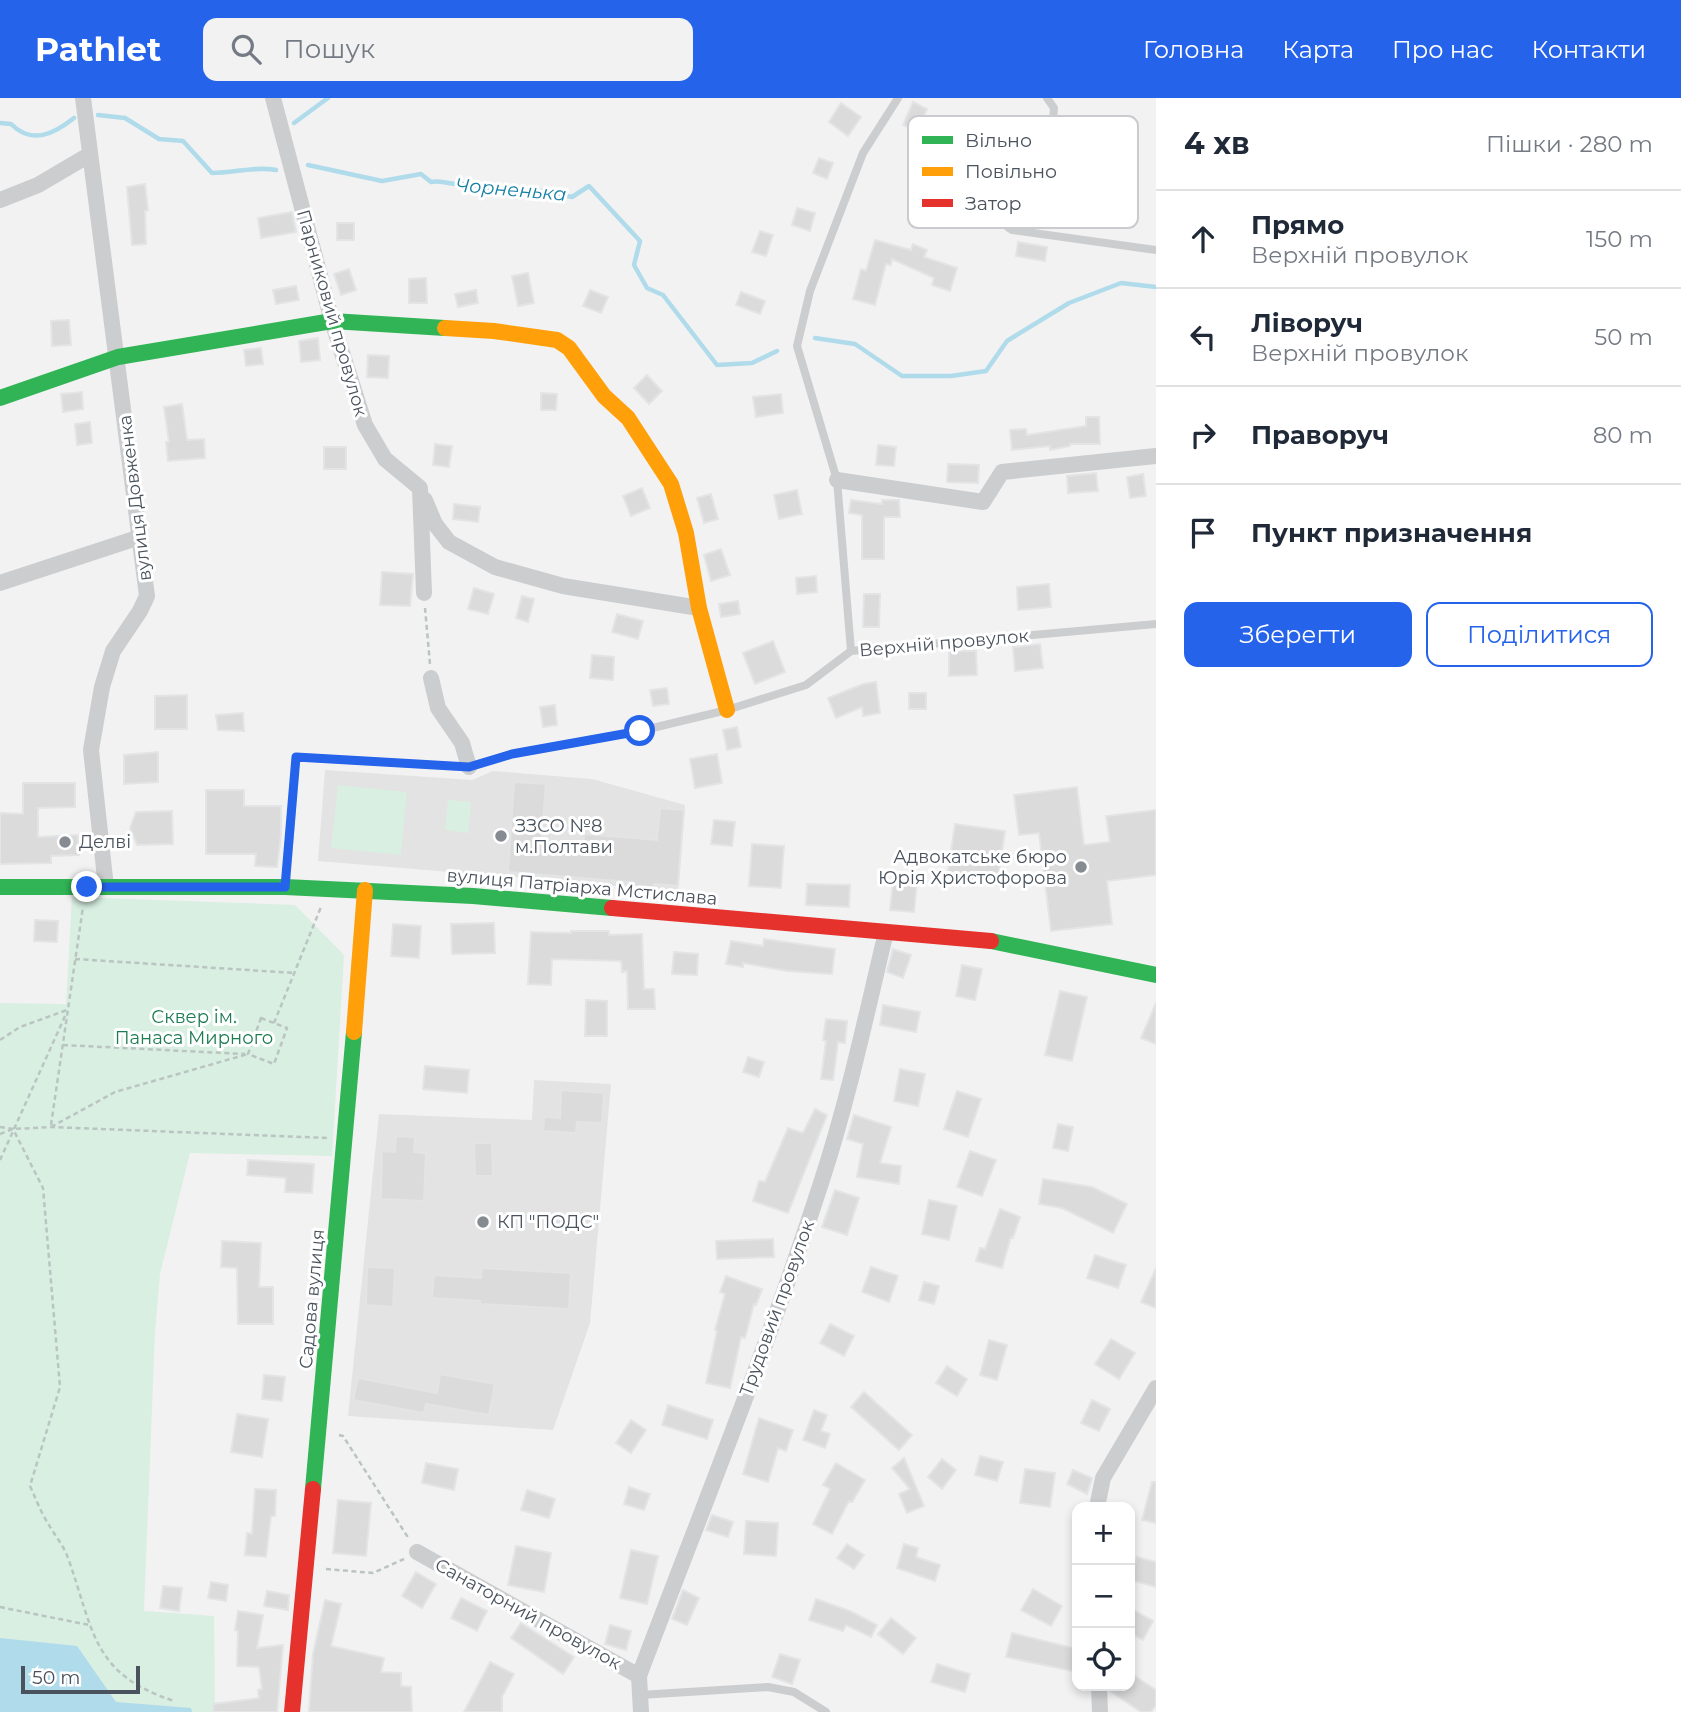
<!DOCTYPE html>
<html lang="uk">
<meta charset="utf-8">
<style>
body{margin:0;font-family:Montserrat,sans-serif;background:#f2f2f3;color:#1f2937}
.controls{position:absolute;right:21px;bottom:21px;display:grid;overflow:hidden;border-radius:14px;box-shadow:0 4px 10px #0003}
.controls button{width:63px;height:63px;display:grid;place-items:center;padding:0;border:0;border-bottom:2px solid #e0e1e3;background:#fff;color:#1f2937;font:35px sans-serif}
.scale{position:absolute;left:21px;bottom:18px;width:119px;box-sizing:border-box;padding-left:7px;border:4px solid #4a535d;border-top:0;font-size:19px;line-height:24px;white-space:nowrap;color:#4a535d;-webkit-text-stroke:5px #fff;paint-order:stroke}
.stop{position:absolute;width:21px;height:21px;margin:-16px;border:5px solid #2563eb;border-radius:50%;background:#fff}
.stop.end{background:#2563eb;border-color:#fff;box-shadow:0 2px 7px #0008}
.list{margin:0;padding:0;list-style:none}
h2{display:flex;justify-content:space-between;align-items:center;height:91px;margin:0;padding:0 28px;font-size:30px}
h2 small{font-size:23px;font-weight:400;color:#747a83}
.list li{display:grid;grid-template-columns:46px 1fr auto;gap:21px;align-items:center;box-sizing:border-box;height:98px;padding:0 28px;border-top:2px solid #e0e1e3}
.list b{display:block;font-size:26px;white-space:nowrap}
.list p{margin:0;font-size:23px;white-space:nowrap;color:#747a83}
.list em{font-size:23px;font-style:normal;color:#747a83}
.actions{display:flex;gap:14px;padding:21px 28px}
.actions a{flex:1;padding:16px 0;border:2px solid #2563eb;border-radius:14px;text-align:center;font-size:24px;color:#2563eb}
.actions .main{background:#2563eb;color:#fff}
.icon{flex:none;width:38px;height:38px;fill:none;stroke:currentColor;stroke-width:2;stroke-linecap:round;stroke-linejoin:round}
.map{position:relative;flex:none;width:1156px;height:1614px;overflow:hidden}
header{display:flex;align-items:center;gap:42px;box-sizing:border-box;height:98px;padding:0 35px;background:#2563eb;color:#fff}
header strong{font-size:33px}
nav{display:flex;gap:38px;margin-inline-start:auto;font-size:24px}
.search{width:490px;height:63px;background:#f2f2f3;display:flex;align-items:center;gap:18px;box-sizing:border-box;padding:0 24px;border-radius:14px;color:#747a83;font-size:26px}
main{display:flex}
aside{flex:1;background:#fff}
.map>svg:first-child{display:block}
.education{fill:#e4e3e3}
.green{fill:#d8efe2}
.water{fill:#b0dbea}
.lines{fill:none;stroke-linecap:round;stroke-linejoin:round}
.stream{stroke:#b0dbea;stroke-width:4.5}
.building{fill:#dbdbdc;stroke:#e3e4e5;stroke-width:2}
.path{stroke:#bac5c2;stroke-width:2.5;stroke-dasharray:5 3.5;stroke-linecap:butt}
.lane{stroke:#cccdcf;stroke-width:8}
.street{stroke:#cccdcf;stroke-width:16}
.fast{stroke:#30b455;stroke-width:16}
.slow{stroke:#ff9f0a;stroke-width:16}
.jam{stroke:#e5322d;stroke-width:16}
.route{stroke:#2563eb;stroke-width:9}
.poi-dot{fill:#858b91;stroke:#fff;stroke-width:2.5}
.labels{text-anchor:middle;stroke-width:6;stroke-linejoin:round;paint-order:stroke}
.street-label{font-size:18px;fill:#4a535d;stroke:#fff}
.poi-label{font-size:18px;fill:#4a535d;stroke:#fff;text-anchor:start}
.park-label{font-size:18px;fill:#1d7c51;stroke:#fff}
.water-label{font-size:19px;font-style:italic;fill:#157fa5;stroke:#fff}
.key{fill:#fff;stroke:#c9cbce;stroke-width:2}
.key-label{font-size:19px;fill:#4a535d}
</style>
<header>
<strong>Pathlet</strong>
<div class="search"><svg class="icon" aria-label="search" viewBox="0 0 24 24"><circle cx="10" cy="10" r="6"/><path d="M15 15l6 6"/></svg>Пошук</div>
<nav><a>Головна</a><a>Карта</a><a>Про нас</a><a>Контакти</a></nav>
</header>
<main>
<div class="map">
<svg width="1156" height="1614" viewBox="0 0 1156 1614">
<rect width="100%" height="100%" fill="#f2f2f2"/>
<path class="education" d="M325,672l147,10 21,-9 99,8 93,26 -7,86 -360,-30z
M534,982l77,4 -21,239 -37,107 -205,-14 31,-302 153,6z"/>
<path class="green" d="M338,687l69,7 -6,63 -70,-7z
M448,702l23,2 -3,31 -23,-3z
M72,799l223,8 49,50 -12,201 -142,-3 -30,121 -5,58 -11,279 70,5 1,96h-215v-709l66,1z"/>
<path class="water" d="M0,1540l77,8 39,56 75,6 1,4h-192z"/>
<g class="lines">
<path class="stream" d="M98,17l27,3 34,21 24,2 29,32c22,0 43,-7 64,-3
M0,25l11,1c21,21 43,10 63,-6
M294,25l34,-25
M308,67l74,16 39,-7 10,8c10,-2 20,3 30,2l69,10 7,-4 35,7 17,-11 51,55 -6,24 13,23 16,7 54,70 35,-2 25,-12
M815,240l40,6 47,32h49l35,-5 21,-30 62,-38 52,-20 35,4"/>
</g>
<path class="building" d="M913,4l14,7 -10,22 -14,-6z
M841,5l20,14 -13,19 -19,-14z
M819,60l14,5 -6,16 -14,-6z
M145,86l3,26 -3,1 1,33 -14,1 -5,-58z
M797,110l18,5 -5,18 -18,-6z
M292,114l4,20 -35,6 -3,-20z
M337,125h17v17h-17z
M760,133l13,4 -7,21 -14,-4z
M875,142l36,10 2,-6 14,6 -3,7 33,11 -7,23 -18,-6 2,-7 -42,-19 -1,6 -5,-1 -11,41 -22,-6 8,-30 5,2z
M1018,144l29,5 -2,14 -29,-5z
M349,171l7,21 -15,5 -7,-21z
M528,175l6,30 -16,3 -6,-30z
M426,180l1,25h-18v-24z
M296,188l3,14 -23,4 -3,-14z
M476,192l2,13 -20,4 -3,-13z
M590,192l18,7 -7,16 -18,-7z
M741,194l24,9 -5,13 -24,-9z
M69,222l2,25 -19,1 -1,-25z
M318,240l2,22 -19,2 -2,-21z
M261,250l2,16 -17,2 -2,-16z
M368,257l21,1 -1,22 -21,-1z
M647,277l15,16 -13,13 -15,-16z
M82,294l1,17 -20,3 -2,-18z
M541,295l16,1 -1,16h-15z
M781,296l2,19 -27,4 -3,-20z
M182,306l5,36 17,-1 1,19 -37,3 -2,-19h3l-5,-35z
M1086,319h13l1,27h-30v2l-20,4v-4l-38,4 -2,-20 16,-1 1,6 59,-9z
M90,324l2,21 -15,2 -2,-21z
M435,346l17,2 -3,21 -16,-2z
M878,347l18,2 -2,19 -18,-1z
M324,349h22v22h-22z
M948,366l31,1 -1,18 -31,-1z
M1096,375l2,18 -30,2 -1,-17z
M1143,376l3,22 -16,2 -3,-21z
M642,390l8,20 -19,8 -8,-20z
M797,392l5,24 -23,5 -5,-24z
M711,396l7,25 -14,4 -7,-25z
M851,402l31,4v-4h17l1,17h-16v42h-22v-44l-13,-2z
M454,406l26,3 -2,15 -25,-3z
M721,451l9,26 -19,6 -7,-26z
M382,474l31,2 -3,32 -30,-1z
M816,478l1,16 -20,2 -1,-16z
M1049,486l2,23 -33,3 -1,-23z
M474,490l20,6 -6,20 -20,-5z
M864,496h16l-1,33h-16z
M522,498l12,3 -6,23 -12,-4z
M738,503l2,13 -19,3 -2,-13z
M617,516l26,7 -5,18 -26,-7z
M773,543l12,31 -30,12 -12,-31z
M1040,546l3,24 -28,3 -2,-24z
M949,553h27l1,24 -28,1z
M592,557l22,2 -1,23 -23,-2z
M876,584l4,31 -17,3 -1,-9 -26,11 -8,-20 35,-14z
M667,590l2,16 -16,2 -3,-16z
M909,595h17v16h-17z
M187,597v34h-32v-33z
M555,607l2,20 -14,2 -3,-20z
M243,615l1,18 -26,-1 -2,-15z
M737,629l4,20 -14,3 -4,-20z
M158,654v30l-34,2v-29z
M717,656l5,29 -27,5 -5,-29z
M514,684l32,2 -5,60 42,3 1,-13 73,6 3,-32 24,2 -6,76 -24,-2v4l-25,-2v-4l-121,-10z
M23,685h52v24l-37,1v29l40,-2 1,20 -28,1v7l-51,1v-51l23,1z
M1077,689l7,58 26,-3 -4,-26 50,-6v65l-49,6 5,43 -61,7 -12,-98 -20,2 -5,-40z
M206,692h38v16h37v29l-4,32 -22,-1 1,-12h-50z
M172,713l1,33 -36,1 -7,-17 6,-16z
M714,722l21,2 -3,24 -21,-2z
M955,726l50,7 -8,54 -50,-7z
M752,746l32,2 -3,42 -32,-2z
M893,783l24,2 -3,29 -24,-2z
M807,786l43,1 -1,22 -43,-2z
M35,822l23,1 -1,21 -23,-1z
M494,825l1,30 -43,1 -1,-30z
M393,826l28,2 -2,32 -28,-2z
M571,833h38v4l33,-1 2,55h10l1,20h-27l-1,-38 -5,1 -1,-11 -69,-2 -1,26 -23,-1 3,-52 40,1z
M764,841l71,10 -3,25 -45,-3 -44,-8v4l-17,-3 5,-23 32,5z
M893,851l18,6 -8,23 -16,-6z
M674,854l24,2 -1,21 -25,-1z
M962,867l20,4 -7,31 -19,-4z
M1060,893l27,6 -15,64 -27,-6z
M586,902l21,1v35h-22z
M1156,905v41l-15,-6z
M883,907l37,7 -4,20 -36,-7z
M826,921l21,2 -2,22 -7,-1 -5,38 -12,-1 5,-38 -3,-1z
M748,959l16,5 -5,15 -16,-5z
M425,968l44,4 -2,23 -44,-4z
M900,971l25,5 -7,32 -24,-5z
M561,992l43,3 -2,30 -25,-1 -1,11 -33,-2 1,-14 16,1z
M957,993l24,8 -13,38 -24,-8z
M815,1011l12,6 -39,98 -35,-12 6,-20 6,1 23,-54 15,5z
M854,1017l37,12 -11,36 21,3 -2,18 -42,-7 6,-33 -16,-5z
M1058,1026l15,3 -5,24 -15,-3z
M396,1038l19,1 -1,15 12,1 -2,48 -43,-2 1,-48 13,1z
M474,1045h18l1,33h-18z
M970,1053l26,9 -14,36 -25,-9z
M248,1062l66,4 -2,29 -27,-1 1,-14 -39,-3z
M1043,1081l49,8 35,17 -14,29 -51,-25 -23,-4z
M835,1092l24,8 -12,37 -25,-8z
M929,1102l28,6 -8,34 -27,-6z
M1000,1111l20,8 -7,21 -2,-1 -9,31 -26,-7 4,-13 5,1z
M773,1141l1,18 -57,2 -1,-18z
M222,1143l39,2 -2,44h14v37h-35l-1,-56 -16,-1z
M1095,1157l31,10 -8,23 -31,-10z
M367,1169l28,1 -2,39 -27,-2z
M871,1169l27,9 -9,26 -27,-10z
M482,1170l89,5 -2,36 -89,-5v-3l-48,-3 2,-23 47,3z
M1156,1170v40l-15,-6z
M726,1178l36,13 -6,16 -2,-1 -9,34 -4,-1 -11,51 -24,-5 11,-52 -2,-1 10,-36 -5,-2z
M924,1184l15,4 -5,18 -15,-4z
M830,1226l24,12 -10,20 -24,-13z
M1111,1241l24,14 -16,26 -24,-15z
M989,1242l18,5 -10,35 -17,-5z
M947,1268l20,13 -10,17 -21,-13z
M440,1276l55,10 -6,31 -63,-11 -2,9 -71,-13 5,-22 79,15z
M264,1277l21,2 -3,24 -20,-2z
M864,1294l48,43 -13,15 -48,-43z
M1092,1302l18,9 -11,22 -18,-8z
M668,1307l45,15 -6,19 -45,-14z
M814,1312l13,5 -6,16 9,3 -5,14 -22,-8z
M237,1316l31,5 -6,38 -31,-5z
M759,1320l34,12 -7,21 -8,-3 -10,34 -25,-8z
M631,1322l15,10 -15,23 -15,-10z
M980,1358l23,6 -6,19 -22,-6z
M904,1360l20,48 -17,7 -8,-19 11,-5 -18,-21z
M942,1361l14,11 -14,19 -14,-12z
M426,1365l32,6 -4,21 -32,-7z
M836,1365l29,17 -13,22 -3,-1 -17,33 -19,-10 17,-35 -7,-4z
M1025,1371l30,4 -5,34 -30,-4z
M1073,1372l19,8 -5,16 -20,-10z
M1152,1384h4v41l-14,-3z
M629,1389l21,7 -6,16 -20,-6z
M255,1391l21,1 -1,26h-4l-5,41 -21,-2 2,-22 5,1z
M527,1392l28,9 -6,19 -28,-8z
M338,1402l33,3 -5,53 -33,-3z
M712,1417l21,7 -5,15 -22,-7z
M746,1423l32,2 -2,33 -32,-2z
M847,1446l17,11 -10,14 -17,-11z
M904,1446l14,4 -2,9 24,8 -5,16 -38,-13z
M516,1448l35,7 -7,39 -36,-7z
M631,1452l27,6 -11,48 -27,-6z
M1137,1459l19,5v25l-25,-7z
M416,1474l20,12 -14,24 -20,-12z
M211,1484l17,3 -2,16 -18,-3z
M163,1488l19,2 -3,23 -19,-3z
M1033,1491l29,17 -11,20 -30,-16z
M683,1492l16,8 -12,27 -15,-6z
M267,1493l22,4 -1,15 -24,-4z
M461,1500l26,13 -10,20 -26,-13z
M816,1501l34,12 27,14 -6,12 -25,-12 -3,6 -34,-11z
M325,1502l16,4 -10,42 53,12 -3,14 20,1v13l10,1 1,25h-103l4,-58z
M1130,1510l23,13 -10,19 -13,-7z
M238,1513l25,4 -6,33 26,-3 -6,67h-64v-8l46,-6 -1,-8 4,-1 -3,-22 -22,-1 1,-35 -3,-1z
M891,1520l25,20 -13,16 -25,-20z
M521,1525l53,34 -11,17 -52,-36z
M610,1527l21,6 -5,19 -21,-6z
M1012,1535l65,16v23l-71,-15z
M780,1556l20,6 -8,24 -20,-7z
M490,1564l24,12 -12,23v15h-38z
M937,1566l33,10 -5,18 -34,-10z
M1130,1575l26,17v15l-5,7h-10l-31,-21v-5h20z"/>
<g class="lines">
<path class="path" d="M425,510l5,56
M75,861l220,14
M261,920l26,10 -13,36 -26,-10z
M274,925l47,-116
M0,942l20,-13 47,-17
M63,947l182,9
M51,1027l32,-218
M0,1029l13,2 30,59 17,199 -30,99c6,13 11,27 19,39 6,11 15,21 19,33 26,72 23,116 106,143
M51,1029l64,-35 133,-38
M0,1036l13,-5 38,-2 277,11
M0,1062l66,-146
M339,1337l4,1 66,103
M326,1471l47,4 31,-14
M0,1509l89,18"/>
<path class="lane" d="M1047,0l7,10 -1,11 -53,87c-1,12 2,18 12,24l144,20
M851,553l-14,-171 -40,-134 13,-55 53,-138 35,-55
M286,786l10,-127 173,10 43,-13 128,-23 87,-21 79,-25 45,-34 305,-27
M640,1597l128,-8 26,5 32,20"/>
<path class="street" d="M83,0l64,498 -7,15 -27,40 -11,36 -11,63 15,137
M273,0l59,223 33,104 20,34 35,29 4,105
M0,102l38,-15 51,-30
M837,382l146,22 19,-30 154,-16
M425,402l10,24 14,18 46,25 68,19 136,22
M0,485l140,-46
M431,580l7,30 24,35 7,24
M1097,1409l6,-29 53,-90
M417,1454l222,124
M1099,1588l1,26
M641,1614l-2,-36c62,-164 128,-326 182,-493 27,-82 45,-167 65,-251"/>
<path class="fast" d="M0,300l118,-41 214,-36 113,7
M0,789h285l188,9 139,12
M991,843l165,34
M313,1391l41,-457"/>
<path class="slow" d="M445,230l49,3 63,9 12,8 35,48 24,22 43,66 15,49 13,75 28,102
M354,934l11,-142"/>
<path class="jam" d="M612,810l379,33
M292,1614l21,-223"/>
</g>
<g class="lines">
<path class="route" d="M87,789h198l11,-130 173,10 43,-13 128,-23"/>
</g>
<g class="poi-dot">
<circle cx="501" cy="738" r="7"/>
<circle cx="65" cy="744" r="7"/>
<circle cx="1081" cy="769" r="7"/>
<circle cx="483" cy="1124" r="7"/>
</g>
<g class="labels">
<g class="street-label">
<text transform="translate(332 215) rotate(74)" y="6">Парниковий провулок</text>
<text transform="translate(135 400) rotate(-97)" y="6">вулиця Довженка</text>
<text transform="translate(944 545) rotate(-5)" y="6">Верхній провулок</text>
<text transform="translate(582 789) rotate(5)" y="6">вулиця Патріарха Мстислава</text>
<text transform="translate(312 1201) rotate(-85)" y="6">Садова вулиця</text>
<text transform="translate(777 1210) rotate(-70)" y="6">Трудовий провулок</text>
<text transform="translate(528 1516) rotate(29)" y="6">Санаторний провулок</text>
</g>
<g class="poi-label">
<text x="515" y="734">ЗЗСО №8<tspan x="515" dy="21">м.Полтави</tspan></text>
<text x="79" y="750">Делві</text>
<text x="1067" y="765" text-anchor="end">Адвокатське бюро<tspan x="1067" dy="21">Юрія Христофорова</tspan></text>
<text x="497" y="1130">КП "ПОДС"</text>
</g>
<g class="park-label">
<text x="194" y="925">Сквер ім.<tspan x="194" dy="21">Панаса Мирного</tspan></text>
</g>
<g class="water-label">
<text transform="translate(511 91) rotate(5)" y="7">Чорненька</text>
</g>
</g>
<rect x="908" y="18" width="230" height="112" rx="10" class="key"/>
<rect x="922" y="38" width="31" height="8" fill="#30b455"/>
<rect x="922" y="69" width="31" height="9" fill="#ff9f0a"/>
<rect x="922" y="101" width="31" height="8" fill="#e5322d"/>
<g class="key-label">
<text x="965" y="49">Вільно</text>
<text x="965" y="80">Повільно</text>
<text x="965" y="112">Затор</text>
</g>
</svg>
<div class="controls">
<button>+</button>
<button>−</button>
<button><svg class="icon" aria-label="locate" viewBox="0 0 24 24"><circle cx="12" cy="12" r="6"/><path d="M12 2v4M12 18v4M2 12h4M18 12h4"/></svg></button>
</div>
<div class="scale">50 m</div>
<div class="stop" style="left:640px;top:633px"></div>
<div class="stop end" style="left:87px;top:789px"></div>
</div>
<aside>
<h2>4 хв<small>Пішки · 280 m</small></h2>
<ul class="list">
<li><svg class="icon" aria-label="ahead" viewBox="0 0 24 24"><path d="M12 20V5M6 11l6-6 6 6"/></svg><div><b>Прямо</b><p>Верхній провулок</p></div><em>150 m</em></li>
<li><svg class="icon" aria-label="left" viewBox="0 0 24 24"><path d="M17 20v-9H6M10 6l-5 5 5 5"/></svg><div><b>Ліворуч</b><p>Верхній провулок</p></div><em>50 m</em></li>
<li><svg class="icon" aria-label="right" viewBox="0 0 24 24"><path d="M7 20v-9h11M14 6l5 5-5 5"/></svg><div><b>Праворуч</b></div><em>80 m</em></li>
<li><svg class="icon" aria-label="arrive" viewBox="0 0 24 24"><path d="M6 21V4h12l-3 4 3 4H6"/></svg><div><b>Пункт призначення</b></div></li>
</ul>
<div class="actions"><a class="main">Зберегти</a><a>Поділитися</a></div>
</aside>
</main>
